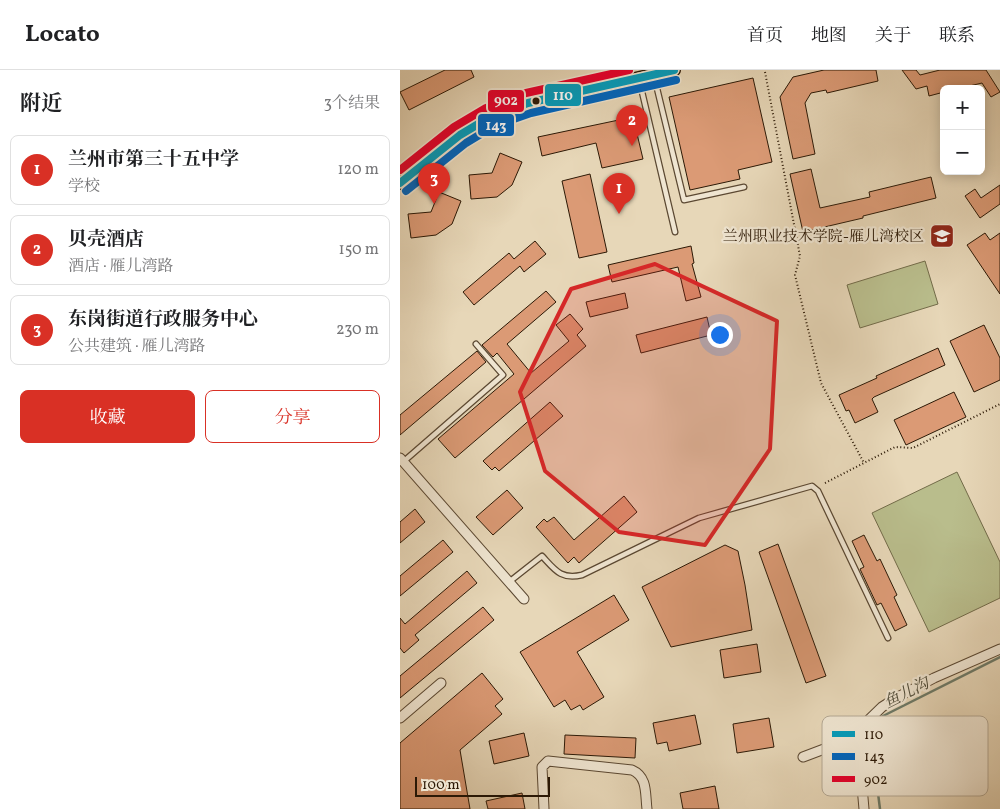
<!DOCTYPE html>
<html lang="zh">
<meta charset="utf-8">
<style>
body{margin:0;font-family:Vollkorn,"Noto Serif SC",serif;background:#f2f2f2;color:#202124}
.controls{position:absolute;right:15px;top:15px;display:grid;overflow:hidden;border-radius:8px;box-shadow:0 2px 12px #0003}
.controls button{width:45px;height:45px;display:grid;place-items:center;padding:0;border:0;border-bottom:1px solid #e0e0e0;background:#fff;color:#202124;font:25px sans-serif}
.scale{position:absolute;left:15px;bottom:12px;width:135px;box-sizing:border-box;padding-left:5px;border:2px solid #2c1906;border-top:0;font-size:14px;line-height:18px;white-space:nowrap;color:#2c1906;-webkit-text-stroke:4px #efe5d1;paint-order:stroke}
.you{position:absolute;left:319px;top:264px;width:18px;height:18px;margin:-12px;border:4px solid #fff;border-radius:50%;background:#1a73e8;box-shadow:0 0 0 8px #1a73e833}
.badge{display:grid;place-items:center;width:32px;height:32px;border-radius:50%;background:#d93025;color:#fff;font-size:16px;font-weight:700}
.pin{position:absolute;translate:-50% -41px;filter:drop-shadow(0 1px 2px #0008)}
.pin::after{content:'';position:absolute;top:26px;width:18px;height:15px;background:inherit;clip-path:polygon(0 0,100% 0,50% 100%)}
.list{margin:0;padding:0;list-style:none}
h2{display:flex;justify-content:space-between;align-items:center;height:65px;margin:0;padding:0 20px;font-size:21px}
h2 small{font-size:16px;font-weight:400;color:#757577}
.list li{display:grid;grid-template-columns:32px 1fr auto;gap:15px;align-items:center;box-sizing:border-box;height:70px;margin:0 10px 10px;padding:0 10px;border:1px solid #e0e0e0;border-radius:8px}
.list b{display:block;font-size:19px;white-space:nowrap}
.list p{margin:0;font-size:16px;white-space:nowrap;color:#757577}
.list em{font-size:16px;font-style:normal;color:#757577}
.actions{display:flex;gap:10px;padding:15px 20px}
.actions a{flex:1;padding:11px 0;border:1px solid #d93025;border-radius:8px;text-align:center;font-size:18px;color:#d93025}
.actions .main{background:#d93025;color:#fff}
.map{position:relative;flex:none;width:600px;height:739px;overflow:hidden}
header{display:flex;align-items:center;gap:30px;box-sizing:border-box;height:70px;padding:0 25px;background:#fff;border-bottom:1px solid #e0e0e0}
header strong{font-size:24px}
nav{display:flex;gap:28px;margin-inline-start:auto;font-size:18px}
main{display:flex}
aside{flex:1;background:#fff}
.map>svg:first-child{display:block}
.green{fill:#b9bd8c;stroke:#726b49}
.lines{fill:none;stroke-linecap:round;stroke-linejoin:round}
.stream{stroke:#6d7a68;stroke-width:2.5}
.building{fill:#db9a75;stroke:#2c1906}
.lane-casing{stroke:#5b4832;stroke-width:7}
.street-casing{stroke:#5b4832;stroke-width:11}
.secondary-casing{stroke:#2c1906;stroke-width:14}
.path{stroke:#2c1906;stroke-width:2;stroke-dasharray:1 2.5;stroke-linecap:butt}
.lane{stroke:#efe5d1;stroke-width:4.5}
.street{stroke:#efe5d1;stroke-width:9}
.secondary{stroke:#efe5d1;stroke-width:11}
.bus-1-casing{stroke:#efe5d1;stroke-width:11}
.bus-2-casing{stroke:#efe5d1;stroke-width:11}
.bus-3-casing{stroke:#efe5d1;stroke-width:11}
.bus-1{stroke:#049bba;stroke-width:8}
.bus-2{stroke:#0065bd;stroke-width:8}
.bus-3{stroke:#e4002b;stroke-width:8}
.marked{fill:#d62828;fill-opacity:0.2;stroke:#d62828;stroke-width:4;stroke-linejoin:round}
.bus-dot{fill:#2c1906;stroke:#efe5d1;stroke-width:2}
.labels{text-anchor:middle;stroke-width:4.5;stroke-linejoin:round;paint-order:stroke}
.poi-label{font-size:15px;fill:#2c1906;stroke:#efe5d1;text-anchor:end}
.water-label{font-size:16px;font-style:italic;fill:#4c4937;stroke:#efe5d1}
.key{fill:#efe5d1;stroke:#b4a894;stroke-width:1}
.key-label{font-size:14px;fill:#2c1906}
.line-badge{stroke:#efe5d1;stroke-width:2}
.badge-label{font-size:14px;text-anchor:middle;font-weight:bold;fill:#fff}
</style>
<header>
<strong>Locato</strong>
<nav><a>首页</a><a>地图</a><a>关于</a><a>联系</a></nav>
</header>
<main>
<aside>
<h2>附近<small>3个结果</small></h2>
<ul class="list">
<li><span class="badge">1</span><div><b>兰州市第三十五中学</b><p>学校</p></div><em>120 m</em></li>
<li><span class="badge">2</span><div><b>贝壳酒店</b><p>酒店 · 雁儿湾路</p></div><em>150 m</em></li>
<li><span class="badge">3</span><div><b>东岗街道行政服务中心</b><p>公共建筑 · 雁儿湾路</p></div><em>230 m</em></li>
</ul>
<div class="actions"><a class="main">收藏</a><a>分享</a></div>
</aside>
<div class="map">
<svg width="600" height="739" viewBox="0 0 600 739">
<rect width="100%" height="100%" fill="#e7d7b8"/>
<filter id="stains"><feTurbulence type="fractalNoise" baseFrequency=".004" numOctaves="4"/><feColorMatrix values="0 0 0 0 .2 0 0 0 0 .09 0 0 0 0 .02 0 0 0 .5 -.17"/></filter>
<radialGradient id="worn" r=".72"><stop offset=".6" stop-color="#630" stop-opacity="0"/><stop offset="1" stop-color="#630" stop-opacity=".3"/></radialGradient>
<path class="green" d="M525,191l13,43 -78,24 -13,-43z
M557,402l43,90v36l-71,34 -57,-119z"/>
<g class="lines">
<path class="stream" d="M480,739l-9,-71 3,-13 9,-9 117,-59"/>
</g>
<path class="building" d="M45,0h26l3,7 -65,33 -9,-18z
M424,0h52l2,11 -51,12 -1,-3 -15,3 -6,10 10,51 -22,5 -13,-62 13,-20z
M502,0h14l4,5 20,-5h46l14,22 -9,5 -9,-14 -25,6h-13v3l-15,4 -2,-10 -11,3z
M353,8l19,84 -34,8 2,9 -50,11 -21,-93z
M233,47l10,42 -41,9 -6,-25 -54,13 -4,-19z
M100,83l22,9 -10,23 -15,12 -26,2 -2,-24 23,-2z
M411,99l9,39 50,-11 -1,-5 62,-15 5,21 -73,18v2l-60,14 -13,-58z
M190,104l17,78 -28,6 -17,-77z
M600,115v19l-20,14 -15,-22 10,-7 6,9z
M39,122l22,9 -9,23 -16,11 -25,3 -3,-24 23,-2z
M585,163l5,7 10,-7v61l-33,-49z
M135,171l11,13 -22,18 -4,-6 -46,39 -11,-13 46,-39 5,6z
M291,176l3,17 -2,1 9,33 -15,4 -8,-34 -66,15 -4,-17z
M146,221l10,11 -49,42 24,29 38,-32 -13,-16 14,-11 13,15 -6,6 9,11 -131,112 -17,-19 76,-65 -17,-21 -4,4 -11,-12z
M225,223l3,15 -38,9 -4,-15z
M307,247l4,18 -70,18 -5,-18z
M584,255l16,33v22l-26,12 -24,-51z
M538,278l7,17 -71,32 -2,2 6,13 -23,11 -6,-13 -3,1 -7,-16 38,-17 -1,-2z
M77,281l9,11 -86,73v-20z
M554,322l12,25 -60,28 -12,-25z
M150,332l13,14 -64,55 -4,-4 -3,3 -9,-9z
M107,420l16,18 -30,27 -17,-18z
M224,426l13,16 -58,51 -5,-6 -6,6 -32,-36 8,-8 3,3 7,-5 20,23z
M15,439l10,13 -25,21v-21z
M464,465l13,26 3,-2 17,36 -3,2 13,28 -12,6 -14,-28 -4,2 -17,-36 4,-2 -12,-26z
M43,470l10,12 -53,44v-20z
M378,474l48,132 -20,7 -47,-131z
M325,475l13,6 7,34 7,45 -81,17 -29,-60z
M67,501l10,12 -62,52 4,5 -15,13 -4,-5v-30l5,6z
M214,525l15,25 -52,32 27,45 -21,13 -3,-5 -9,5 -6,-10 -11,7 -34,-55z
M83,537l11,13 -94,78v-22z
M357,574l4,28 -37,6 -4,-28z
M82,603l21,26 -8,7 7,8 -42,36 10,59h-70v-66z
M295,645l6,29 -32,7 -2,-9 -10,2 -4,-21z
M369,648l5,29 -37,6 -4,-29z
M124,663l5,23 -35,8 -5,-23z
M165,665l71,3 -1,20 -71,-4z
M315,716l4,23h-36l-3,-16z
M122,723l3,16h-37l-2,-8z"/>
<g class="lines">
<defs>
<path id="lane" d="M254,6l30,124 60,-13
M239,9l36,153
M3,392l100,-87 -27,-31
M109,512l33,-26c13,14 19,24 40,19l117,-57 113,-32 6,5 70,147"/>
<path id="street" d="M0,388l124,141
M0,648l41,-35
M451,667l8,16 5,56
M403,687l45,-17 34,-33 14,-9 38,-20 66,-29
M144,739l-2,-42 6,-6 84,9c16,7 13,24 15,39"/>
<path id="secondary" d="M0,113l60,-48 30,-18 38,-14 146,-33"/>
</defs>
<use href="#lane" class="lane-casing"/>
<use href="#street" class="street-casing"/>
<use href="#secondary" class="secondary-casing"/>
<path class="path" d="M365,2l35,184 -5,19 26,108 43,80
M425,413l70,-36 18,1 87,-44"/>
<use href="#lane" class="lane"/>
<use href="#street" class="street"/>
<use href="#secondary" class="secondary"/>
<defs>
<path id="bus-1" d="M0,113l60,-48 30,-18 38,-14 146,-33"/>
<path id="bus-2" d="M6,121l60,-48 28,-17 37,-13 145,-33"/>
<path id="bus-3" d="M0,100l54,-43 32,-19 40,-15 103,-23"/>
</defs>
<use href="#bus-1" class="bus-1-casing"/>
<use href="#bus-2" class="bus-2-casing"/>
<use href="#bus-3" class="bus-3-casing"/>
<use href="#bus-1" class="bus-1"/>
<use href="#bus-2" class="bus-2"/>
<use href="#bus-3" class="bus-3"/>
</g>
<path class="marked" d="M255,194l122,57 -7,128 -65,96 -86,-13 -74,-61 -25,-79 51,-103z"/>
<defs>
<symbol id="university-square" viewBox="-11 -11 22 22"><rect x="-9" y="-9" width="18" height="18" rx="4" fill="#8f2418" stroke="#efe5d1"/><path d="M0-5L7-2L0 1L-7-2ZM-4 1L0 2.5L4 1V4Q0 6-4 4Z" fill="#fff"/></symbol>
</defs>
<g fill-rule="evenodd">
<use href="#university-square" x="528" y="152" width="28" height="28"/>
</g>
<circle class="bus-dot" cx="136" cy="31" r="4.5"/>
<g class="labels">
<g class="poi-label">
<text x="524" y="171">兰州职业技术学院-雁儿湾校区</text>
</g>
<g class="water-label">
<text transform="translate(506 622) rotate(-27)" y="6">鱼儿沟</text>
</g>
</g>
<rect x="422" y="646" width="166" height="80" rx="8" class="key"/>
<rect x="432" y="661" width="23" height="6" fill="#049bba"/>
<rect x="432" y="683" width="23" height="7" fill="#0065bd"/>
<rect x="432" y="706" width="23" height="6" fill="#e4002b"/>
<g class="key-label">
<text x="464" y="669">110</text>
<text x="464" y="691">143</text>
<text x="464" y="714">902</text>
</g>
<g class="line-badge">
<rect x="144" y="13" width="38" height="24" rx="5" fill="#049bba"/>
<rect x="87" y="19" width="38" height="24" rx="5" fill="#e4002b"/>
<rect x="77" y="43" width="38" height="24" rx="5" fill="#0065bd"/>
</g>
<g class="badge-label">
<text x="163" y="30">110</text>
<text x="106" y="35">902</text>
<text x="96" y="60">143</text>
</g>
<rect width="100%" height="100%" filter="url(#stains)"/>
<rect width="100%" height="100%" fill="url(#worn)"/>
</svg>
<div class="controls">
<button>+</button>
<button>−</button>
</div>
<div class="scale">100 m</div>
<div class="you"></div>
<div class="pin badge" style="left:219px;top:144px">1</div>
<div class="pin badge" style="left:232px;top:76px">2</div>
<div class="pin badge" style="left:34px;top:134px">3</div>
</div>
</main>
